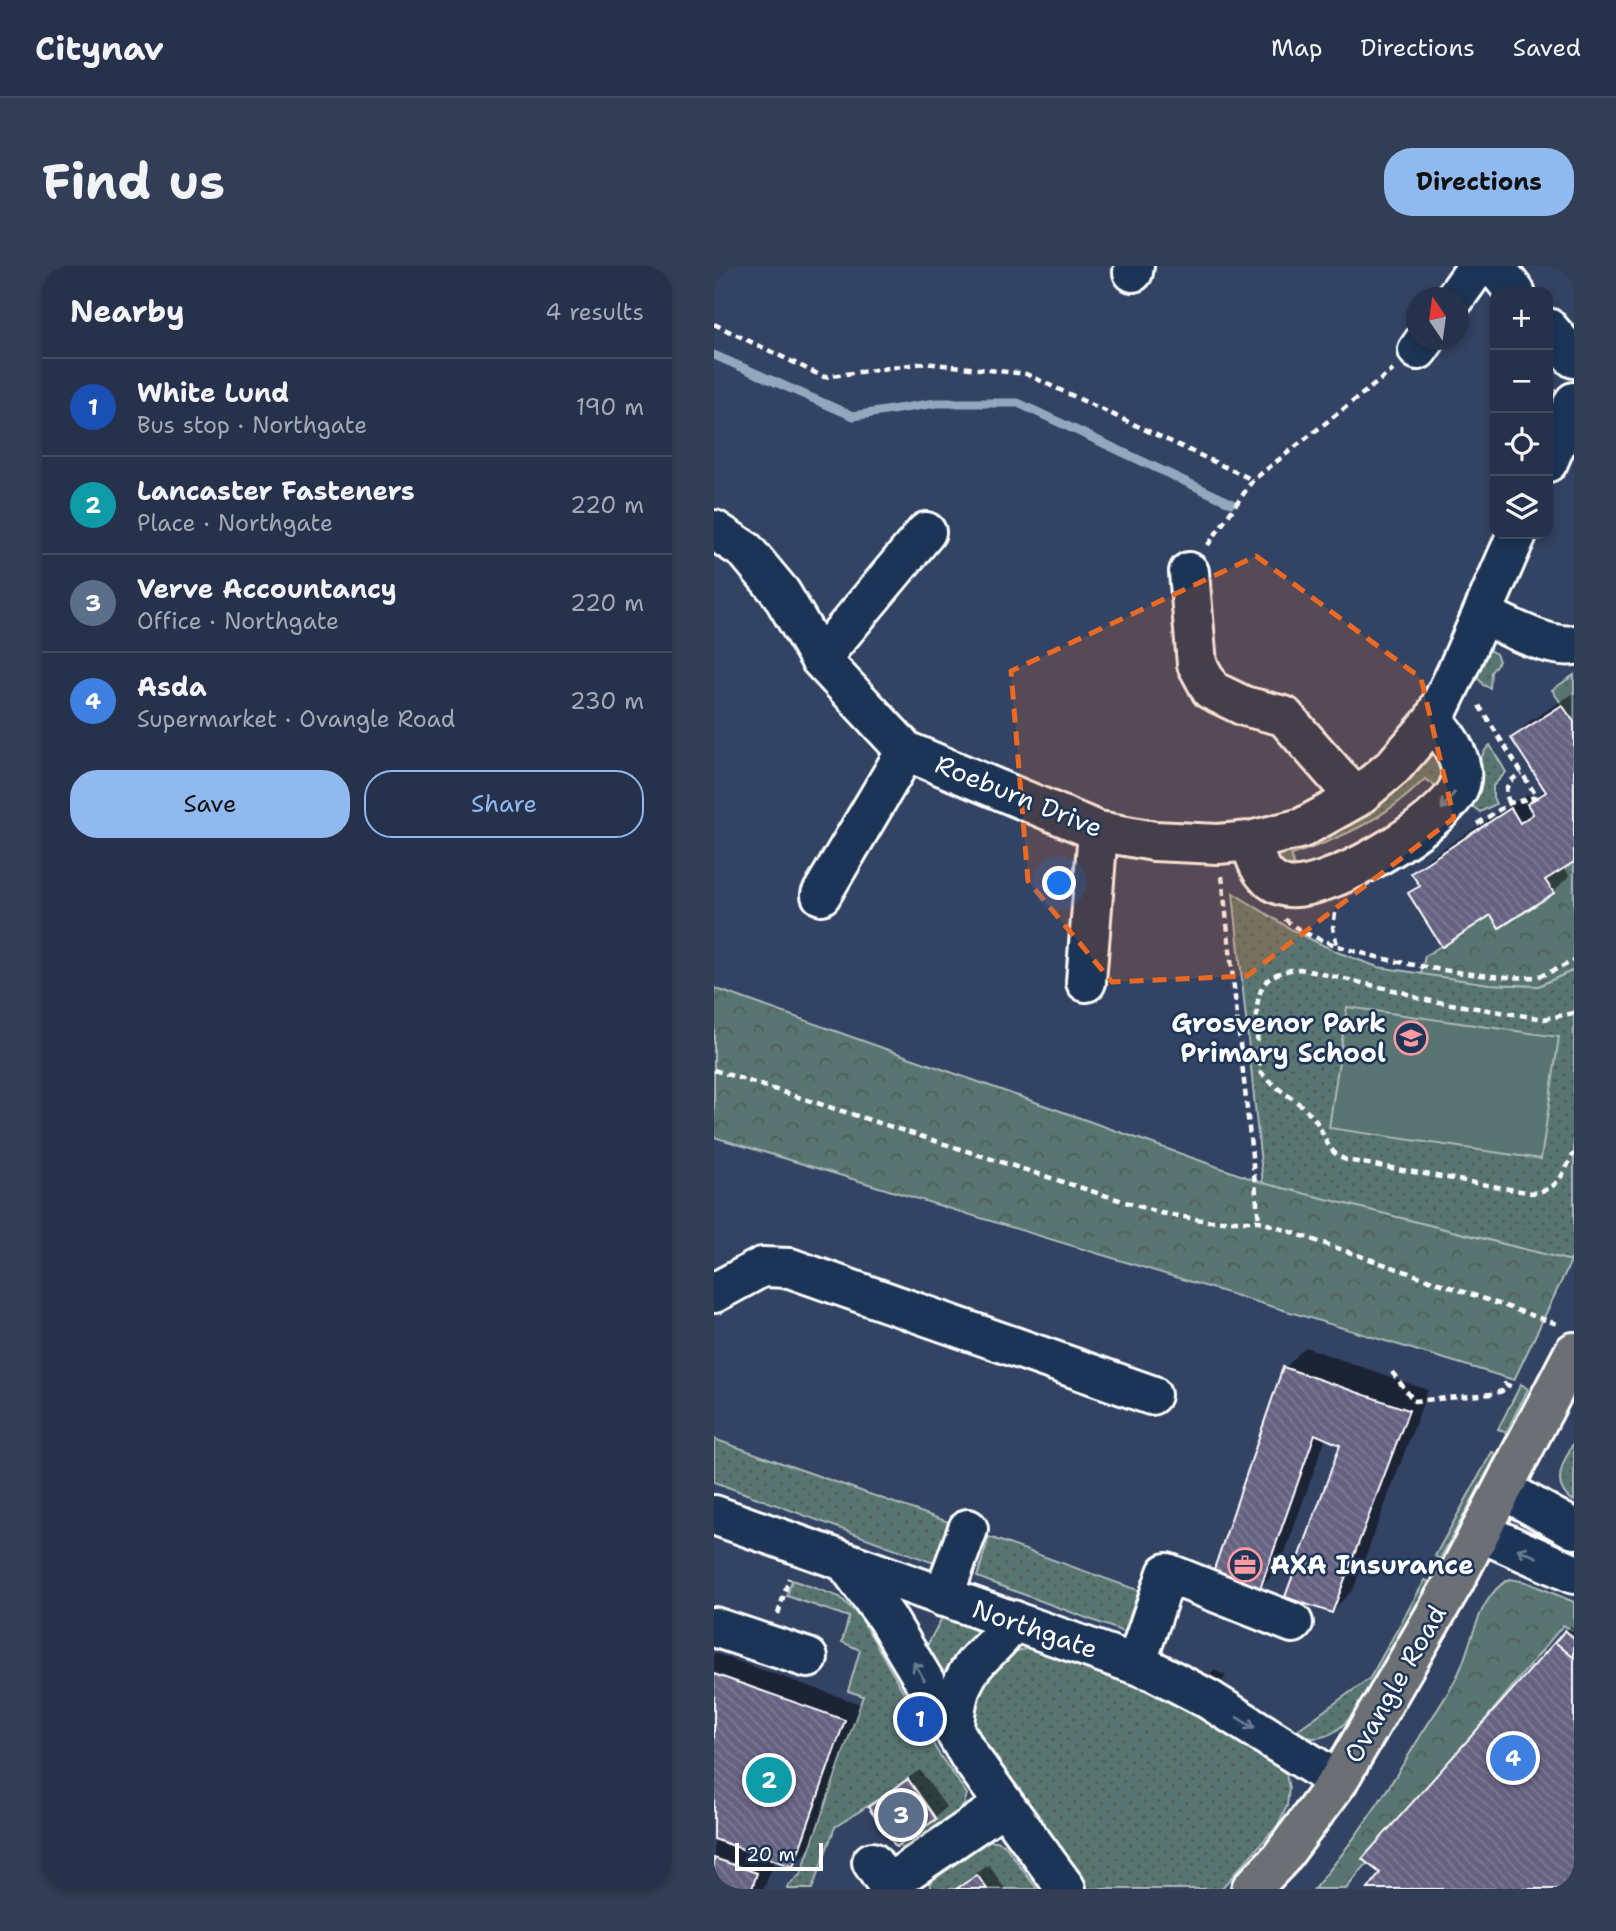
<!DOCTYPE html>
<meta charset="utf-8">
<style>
body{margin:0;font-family:"Shantell Sans",sans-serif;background:#323e55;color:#f1f3f6}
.controls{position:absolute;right:21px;top:21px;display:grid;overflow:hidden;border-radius:14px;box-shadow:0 4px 10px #0003}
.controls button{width:63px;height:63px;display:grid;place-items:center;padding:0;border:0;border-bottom:2px solid #424d63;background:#26324b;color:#f1f3f6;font:35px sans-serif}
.compass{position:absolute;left:692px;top:21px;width:63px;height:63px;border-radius:50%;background:#26324b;box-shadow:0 4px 10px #0003;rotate:347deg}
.scale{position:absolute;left:21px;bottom:18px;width:88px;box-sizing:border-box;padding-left:7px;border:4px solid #fff;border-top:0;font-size:19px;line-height:24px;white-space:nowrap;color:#fff;-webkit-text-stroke:5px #1d3557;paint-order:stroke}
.you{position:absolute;left:346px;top:618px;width:24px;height:24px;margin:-18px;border:5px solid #fff;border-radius:50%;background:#1a73e8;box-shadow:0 0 0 10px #1a73e833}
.badge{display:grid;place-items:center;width:46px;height:46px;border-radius:50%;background:#90b9f0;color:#fff;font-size:23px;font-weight:700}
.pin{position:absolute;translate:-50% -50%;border:4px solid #fff;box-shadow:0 2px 7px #0006}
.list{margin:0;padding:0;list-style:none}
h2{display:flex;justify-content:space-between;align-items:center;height:91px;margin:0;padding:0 28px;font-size:30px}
h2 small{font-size:23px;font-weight:400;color:#a4aab5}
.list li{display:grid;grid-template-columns:46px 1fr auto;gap:21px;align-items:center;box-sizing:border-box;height:98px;padding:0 28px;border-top:2px solid #424d63}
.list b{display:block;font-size:26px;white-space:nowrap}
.list p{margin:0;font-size:23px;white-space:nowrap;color:#a4aab5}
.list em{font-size:23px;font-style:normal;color:#a4aab5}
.actions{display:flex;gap:14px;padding:21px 28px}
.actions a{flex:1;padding:16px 0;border:2px solid #90b9f0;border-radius:28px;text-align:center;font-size:24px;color:#90b9f0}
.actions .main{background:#90b9f0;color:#111}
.icon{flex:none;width:38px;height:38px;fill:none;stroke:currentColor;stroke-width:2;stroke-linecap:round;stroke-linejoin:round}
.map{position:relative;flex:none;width:860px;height:1623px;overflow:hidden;border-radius:28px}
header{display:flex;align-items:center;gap:42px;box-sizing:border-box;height:98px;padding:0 35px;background:#26324b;border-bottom:2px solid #424d63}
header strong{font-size:33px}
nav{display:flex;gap:38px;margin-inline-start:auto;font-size:24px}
.intro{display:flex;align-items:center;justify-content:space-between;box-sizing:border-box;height:168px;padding:0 42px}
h1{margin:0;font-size:49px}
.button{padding:18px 32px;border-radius:28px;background:#90b9f0;color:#111;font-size:24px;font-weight:700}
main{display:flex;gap:42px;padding:0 42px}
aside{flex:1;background:#26324b;border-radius:28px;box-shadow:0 4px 10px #0003}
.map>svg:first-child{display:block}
.grass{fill:url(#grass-dots);stroke:#acbab8;stroke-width:2}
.forest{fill:url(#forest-crowns);stroke:#acbab8;stroke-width:2}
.pitch{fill:#587471;stroke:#acbab8;stroke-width:2}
.shadow{fill:#0007}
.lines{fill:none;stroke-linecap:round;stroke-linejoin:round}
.stream{stroke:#92a8be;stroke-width:9}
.building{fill:url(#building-back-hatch);stroke:#fff;stroke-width:2}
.minor-casing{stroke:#fff;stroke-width:44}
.major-casing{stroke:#fff;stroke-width:44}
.path{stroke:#fff;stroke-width:4.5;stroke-dasharray:7 5;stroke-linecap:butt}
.minor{stroke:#1d3557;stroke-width:38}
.major{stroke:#6c6f75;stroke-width:38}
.oneway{stroke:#6c7c92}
.marked{fill:#ea6a24;fill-opacity:0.2;stroke:#ea6a24;stroke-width:5;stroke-dasharray:14 9;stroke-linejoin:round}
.labels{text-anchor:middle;stroke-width:5;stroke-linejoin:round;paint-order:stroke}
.street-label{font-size:26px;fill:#fff;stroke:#1d3557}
.poi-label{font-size:26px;font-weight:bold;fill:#fff;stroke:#1d3557;text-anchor:end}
</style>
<header>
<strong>Citynav</strong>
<nav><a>Map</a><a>Directions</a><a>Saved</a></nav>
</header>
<div class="intro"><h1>Find us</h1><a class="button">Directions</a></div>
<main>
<aside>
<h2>Nearby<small>4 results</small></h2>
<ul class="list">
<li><span class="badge" style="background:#1a4fb4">1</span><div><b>White Lund</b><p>Bus stop · Northgate</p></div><em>190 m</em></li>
<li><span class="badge" style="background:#0f9aa8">2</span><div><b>Lancaster Fasteners</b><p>Place · Northgate</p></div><em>220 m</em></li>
<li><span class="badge" style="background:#5c6f8a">3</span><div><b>Verve Accountancy</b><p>Office · Northgate</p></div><em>220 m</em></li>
<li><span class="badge" style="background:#3f7fe0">4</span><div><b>Asda</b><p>Supermarket · Ovangle Road</p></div><em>230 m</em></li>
</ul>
<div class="actions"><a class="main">Save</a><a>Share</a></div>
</aside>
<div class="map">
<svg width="860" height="1623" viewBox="0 0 860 1623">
<defs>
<pattern id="grass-dots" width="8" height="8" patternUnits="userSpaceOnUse" patternTransform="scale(1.75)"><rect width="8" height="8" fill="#587471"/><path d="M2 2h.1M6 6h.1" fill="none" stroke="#515c5b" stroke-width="1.8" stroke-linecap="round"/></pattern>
<pattern id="forest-crowns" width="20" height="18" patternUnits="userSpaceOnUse" patternTransform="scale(1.75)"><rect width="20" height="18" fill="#587471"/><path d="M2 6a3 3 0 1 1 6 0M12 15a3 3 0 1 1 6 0" fill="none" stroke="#515c5b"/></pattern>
<pattern id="building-back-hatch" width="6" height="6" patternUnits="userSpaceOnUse" patternTransform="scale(1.75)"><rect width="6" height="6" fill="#666382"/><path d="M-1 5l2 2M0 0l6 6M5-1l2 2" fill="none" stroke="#7d7a95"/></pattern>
</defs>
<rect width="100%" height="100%" fill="#334364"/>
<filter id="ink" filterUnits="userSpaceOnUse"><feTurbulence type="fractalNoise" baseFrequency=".0143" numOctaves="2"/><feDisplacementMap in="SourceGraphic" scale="14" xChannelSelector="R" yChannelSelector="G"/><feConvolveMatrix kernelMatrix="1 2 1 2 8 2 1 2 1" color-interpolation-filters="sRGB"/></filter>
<g filter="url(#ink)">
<path class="grass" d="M775,384l7,4 3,7 -8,11 -1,16 -7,-3 -9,-13z
M776,479l16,27 -13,14v11l3,7 -16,8 -9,-7c6,-22 2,-44 19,-60z
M723,481l9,45 -21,-13c-37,38 -84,60 -134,76l5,20 -24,-13 7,-13 85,-35 30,-22z
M519,627l61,38 43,21 41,15 112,17 48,2 36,-16v285l-3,6 -308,-77z
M807,1118l7,5 -22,44 -8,-4z
M0,1173l243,86 -15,41 -228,-84z
M860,1176v59c-25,-14 -11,-40 0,-59z
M778,1186l5,2 -57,105 -5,-3z
M275,1271l157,56 -14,42 -155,-58z
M78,1314l48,17 21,21 78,136 28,40 -3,11 -6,7 -54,39 -4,-6 36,-26 -28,-39 -73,47 -23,62h-25l2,-4 12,-11 62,-178 -15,-5 12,-41 -18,-8 7,-25 -62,-21z
M711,1314l4,2c-18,33 -65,133 -95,150 -13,8 -28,7 -41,1l77,-55z
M230,1348l35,15 -1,7 -34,43 -21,-26z
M328,1381l75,26 139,72 30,29 3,14 -2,18 -9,19 -57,64h-137l-112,-159v-36c24,-28 30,-46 70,-47z
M274,1575h9l7,3 33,45h-50l-10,-14 -21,14h-24l-3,-6z"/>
<path class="forest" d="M860,409v47l-22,-32z
M860,596v108l-36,16 -48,-2 -69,-10 4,-18 66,-41 9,13 53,-34 -8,-14z
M0,722l549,195 308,78 -57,119 -800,-243z
M796,1313l16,3 48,20v29l-11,-6 -217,264h-32c41,-48 75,-101 107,-154 13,-21 29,-42 39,-65 13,-30 19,-76 50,-91z"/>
<path class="pitch" d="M633,741l212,30 -18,122 -212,-31z"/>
<path class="shadow" d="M860,427v167l-11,7 6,9 -16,16 -62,20 -81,-19 10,-10 -6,-10 16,-16 98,-63 4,7 13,-13 -32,-50 16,-16z
M591,1081l123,43 -75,200 -21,21 10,-167 -16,-7 -47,132 -21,21 27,-222z
M857,1360l3,3v260l-8,-258z
M0,1387l146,51 -51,145 -16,16 -18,-6 -11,30h-50z
M500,1404l12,6 -7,9 -12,-6z
M206,1504l26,37 -11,11 -64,-11 10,-11z
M275,1599l16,24h-51z"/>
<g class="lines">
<path class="stream" d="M0,89l139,61 83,-13h82l213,100"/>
</g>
<path class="building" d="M848,439l12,17v140l-29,18 9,13 -55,35 -8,-13 -49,32 -34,-54 12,-7 -9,-13 100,-65 9,15 13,-9 -6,-10 19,-12 -35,-54z
M569,1101l126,43 -77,203 -47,-16 55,-152 -25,-11 -56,158 -47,-17z
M851,1364l9,8v20l-19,-16z
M841,1376l19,16v231h-206l12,-16 -18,-14z
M0,1408l131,46 -52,147 -79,-28z
M194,1513l28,40 -40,28 -28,-40z
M0,1592l43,15 -5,16h-38z
M263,1609l10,14h-31z"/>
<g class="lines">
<defs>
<path id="minor" d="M780,0l21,26
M419,6l1,-6
M741,32l23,-32
M834,62l26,30
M704,84l7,-10
M834,196l26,-60
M0,264l32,21 35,42 39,66 86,92 192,80 56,10 64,3 32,-3 52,-13 54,-30 37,-31 40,-46 24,-50 60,-137
M475,306l8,92 14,26 33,16 40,10 72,82
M768,348c24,11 65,35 92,31
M106,393l106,-127
M536,575c6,19 11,38 33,45 37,12 161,-62 176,-99 9,-22 -11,-51 -26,-66
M107,629l85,-144
M372,716l12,-151
M0,1027l48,-26 28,1 361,127
M790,1224l70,39
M0,1249l440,156 54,28 130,82
M766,1266l94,42
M132,1297l40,54 84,140 96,132
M229,1331l25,-68
M0,1361l94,31
M422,1398l31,-91 126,50
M240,1464c1,-28 6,-52 26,-72 13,-13 24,-22 33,-38
M158,1596l15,23 117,-80"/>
<path id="major" d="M537,1623l29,-30 58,-78 116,-199 120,-230"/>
</defs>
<use href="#minor" class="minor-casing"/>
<use href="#major" class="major-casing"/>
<path class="path" d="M0,14l6,-14
M0,58l110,53 100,-14 102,11 227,106
M494,279l45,-65 140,-110
M796,537c-9,-14 -1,-23 12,-30
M763,558l33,-21 27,-6 -59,-93
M508,610l37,345
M621,647l-2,15 4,17
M571,653c36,36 198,62 249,58 13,-2 28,-11 40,-16
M860,747l-30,6 -124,-20 -18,-7 -102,-23c-44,3 -44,28 -43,64 1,13 1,26 4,39 14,18 37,27 52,45 13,16 11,34 33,43l186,33c27,-3 30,-18 42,-40
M0,804l446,143 48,8h51l298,103
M678,1106l22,29 78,-7 10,-3 3,-7 10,4
M64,1348l11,-36"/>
<use href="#minor" class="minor"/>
<use href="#major" class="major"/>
</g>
<defs><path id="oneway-shaft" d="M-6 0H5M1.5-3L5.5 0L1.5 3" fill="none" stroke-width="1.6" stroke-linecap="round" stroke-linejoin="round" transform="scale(1.75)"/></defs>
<g class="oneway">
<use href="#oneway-shaft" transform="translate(734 535) rotate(128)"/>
<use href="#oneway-shaft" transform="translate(813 1287) rotate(-156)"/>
<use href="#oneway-shaft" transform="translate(205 1405) rotate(-120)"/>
<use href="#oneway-shaft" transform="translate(532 1457) rotate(32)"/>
</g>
</g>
<path class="marked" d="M542,290l165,122 33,140 -207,158 -135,6 -84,-101 -17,-210z"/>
<defs>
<symbol id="school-ring" viewBox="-11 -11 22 22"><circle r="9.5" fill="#1d3557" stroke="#ff9aa2" stroke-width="1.5"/><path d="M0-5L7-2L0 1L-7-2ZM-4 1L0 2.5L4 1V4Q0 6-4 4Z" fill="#ff9aa2"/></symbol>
<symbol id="office-ring" viewBox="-11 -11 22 22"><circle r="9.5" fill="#1d3557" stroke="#ff9aa2" stroke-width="1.5"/><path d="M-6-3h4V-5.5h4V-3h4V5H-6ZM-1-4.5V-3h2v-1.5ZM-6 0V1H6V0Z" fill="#ff9aa2"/></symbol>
</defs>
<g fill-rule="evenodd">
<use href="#school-ring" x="678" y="753" width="38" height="38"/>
<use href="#office-ring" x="512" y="1280" width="38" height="38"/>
</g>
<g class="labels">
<g class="street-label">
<text transform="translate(305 530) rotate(22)" y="9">Roeburn Drive</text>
<text transform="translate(321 1363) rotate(19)" y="9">Northgate</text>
<text transform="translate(681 1418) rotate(-60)" y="9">Ovangle Road</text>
</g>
<g class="poi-label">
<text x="672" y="766">Grosvenor Park<tspan x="672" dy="30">Primary School</tspan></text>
<text x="556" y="1308" text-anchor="start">AXA Insurance</text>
</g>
</g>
</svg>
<div class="controls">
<button>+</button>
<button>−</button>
<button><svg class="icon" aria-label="locate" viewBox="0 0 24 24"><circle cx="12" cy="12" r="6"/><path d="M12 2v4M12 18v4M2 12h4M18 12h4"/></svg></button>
<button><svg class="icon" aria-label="layers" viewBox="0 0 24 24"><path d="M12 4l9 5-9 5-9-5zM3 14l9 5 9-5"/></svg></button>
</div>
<svg class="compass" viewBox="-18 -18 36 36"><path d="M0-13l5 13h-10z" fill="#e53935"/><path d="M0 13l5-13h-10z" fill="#a4aab5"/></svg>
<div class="scale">20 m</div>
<div class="you"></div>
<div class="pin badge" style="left:206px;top:1453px;background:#1a4fb4">1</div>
<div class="pin badge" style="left:55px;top:1514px;background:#0f9aa8">2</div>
<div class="pin badge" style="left:187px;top:1549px;background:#5c6f8a">3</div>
<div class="pin badge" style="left:799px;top:1492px;background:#3f7fe0">4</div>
</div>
</main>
